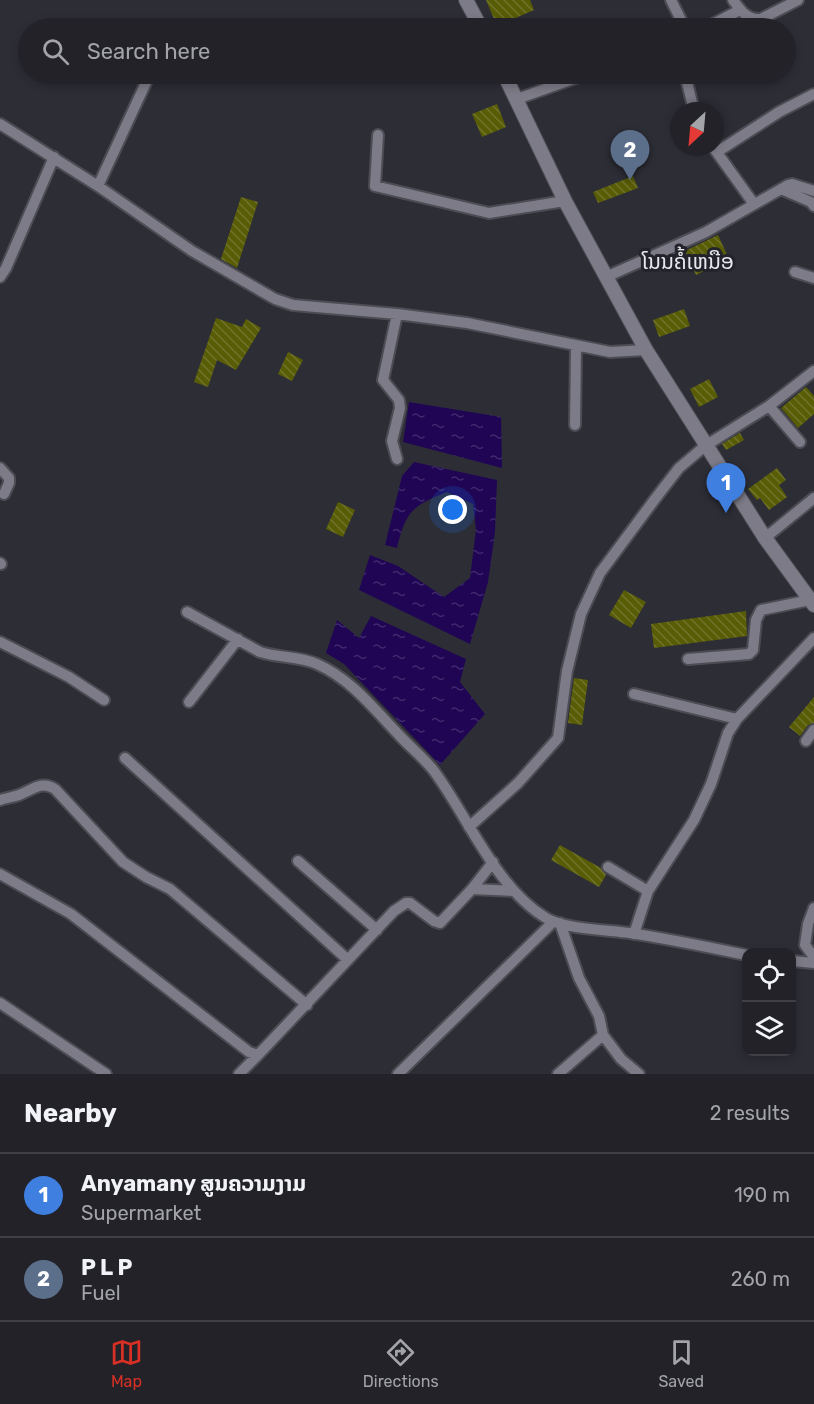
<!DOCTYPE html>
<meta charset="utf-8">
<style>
body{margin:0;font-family:Rubik,"Noto Sans Lao",sans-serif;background:#2a2a30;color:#f1f3f6}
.controls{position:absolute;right:18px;bottom:18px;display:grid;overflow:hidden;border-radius:12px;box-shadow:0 3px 9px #0003}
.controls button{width:54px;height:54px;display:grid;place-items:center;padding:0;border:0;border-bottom:2px solid #3f3f45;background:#222228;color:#f1f3f6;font:30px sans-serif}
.compass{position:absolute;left:670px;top:102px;width:54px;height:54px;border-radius:50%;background:#222228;box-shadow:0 3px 9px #0003;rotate:206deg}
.you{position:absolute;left:453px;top:510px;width:21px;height:21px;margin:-15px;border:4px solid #fff;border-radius:50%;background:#1a73e8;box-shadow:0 0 0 9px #1a73e833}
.badge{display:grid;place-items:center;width:39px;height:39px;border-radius:50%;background:#d93025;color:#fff;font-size:20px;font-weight:700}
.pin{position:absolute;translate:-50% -50px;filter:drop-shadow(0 2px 3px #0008)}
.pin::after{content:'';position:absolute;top:32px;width:21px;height:18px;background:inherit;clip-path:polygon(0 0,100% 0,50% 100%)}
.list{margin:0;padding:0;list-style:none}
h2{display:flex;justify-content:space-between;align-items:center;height:78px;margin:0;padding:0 24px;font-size:26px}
h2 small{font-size:20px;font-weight:400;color:#a2a4a8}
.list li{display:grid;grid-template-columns:39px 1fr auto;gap:18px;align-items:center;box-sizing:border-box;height:84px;padding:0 24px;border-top:2px solid #3f3f45}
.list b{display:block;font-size:22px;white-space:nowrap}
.list p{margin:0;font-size:20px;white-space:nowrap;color:#a2a4a8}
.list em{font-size:20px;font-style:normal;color:#a2a4a8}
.icon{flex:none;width:33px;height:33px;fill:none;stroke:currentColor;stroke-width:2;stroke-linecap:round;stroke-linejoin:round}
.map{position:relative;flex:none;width:814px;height:1074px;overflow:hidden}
.search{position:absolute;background:#222228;box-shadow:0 3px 9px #0003;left:18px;right:18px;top:18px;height:66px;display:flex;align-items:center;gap:15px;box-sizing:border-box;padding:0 21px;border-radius:33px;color:#a2a4a8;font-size:22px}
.sheet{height:246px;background:#222228}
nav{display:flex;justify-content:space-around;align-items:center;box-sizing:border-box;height:84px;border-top:2px solid #3f3f45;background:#222228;font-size:16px;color:#a2a4a8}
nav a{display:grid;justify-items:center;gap:3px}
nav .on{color:#d93025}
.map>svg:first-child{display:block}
.water{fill:url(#water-ripples)}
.building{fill:url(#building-back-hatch)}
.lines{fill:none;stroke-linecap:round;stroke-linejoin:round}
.street-casing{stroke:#4c4c54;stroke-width:14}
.secondary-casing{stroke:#4c4c54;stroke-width:16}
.street{stroke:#7c7b87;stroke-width:10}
.secondary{stroke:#7c7b87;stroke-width:14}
.labels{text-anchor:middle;stroke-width:6;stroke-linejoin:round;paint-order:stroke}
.quarter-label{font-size:21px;fill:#e7e7ed;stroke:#23232c}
</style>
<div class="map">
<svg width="814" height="1074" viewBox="0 0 814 1074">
<defs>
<pattern id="water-ripples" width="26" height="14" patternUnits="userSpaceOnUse" patternTransform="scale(1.5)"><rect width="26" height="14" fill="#1f0554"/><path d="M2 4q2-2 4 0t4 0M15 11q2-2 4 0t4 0" fill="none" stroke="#40296d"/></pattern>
<pattern id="building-back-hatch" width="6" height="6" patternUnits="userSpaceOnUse" patternTransform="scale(1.5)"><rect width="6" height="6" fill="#585c05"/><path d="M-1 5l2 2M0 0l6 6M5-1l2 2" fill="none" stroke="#70732a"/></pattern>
</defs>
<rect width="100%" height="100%" fill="#2d2d36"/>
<path class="water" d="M409,402l92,15 1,51 -99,-26z
M414,462l83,18 -2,52 -7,50 -18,62 -111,-54 11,-35 28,11 46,31 26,-19 6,-48 -3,-26 -26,-12c-35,14 -41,19 -50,56l-12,-3 17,-69z
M371,616l95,43 -6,23 25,32 -45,51 -96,-101 -18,-11 11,-33 22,18z"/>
<path class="building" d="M486,0h44l4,10 -37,16z
M497,104l9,23 -24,10 -10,-23z
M633,176l5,12 -40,15 -5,-11z
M241,197l17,5 -21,66 -16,-9z
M718,235l11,24 -33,16 -11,-24z
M684,309l6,17 -31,11 -6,-17z
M216,318l26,9 4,-8 15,9 -25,42 -19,-10 -9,27 -14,-5z
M288,352l15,8 -11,21 -14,-7z
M709,379l9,18 -19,10 -9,-18z
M806,387l8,9v18l-16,14 -17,-20z
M740,433l4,7 -18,10 -4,-6z
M777,468l9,12 -7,5 8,12 -18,13 -9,-12 -3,2 -9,-11z
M338,502l17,8 -12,27 -17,-8z
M624,590l22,12 -15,26 -22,-13z
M746,611l1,25 -93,12 -3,-24z
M574,678l14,2 -6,45 -14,-2z
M814,697v26l-6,2 -8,11 -11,-9z
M560,845l41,23 5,7 -7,12 -48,-27z"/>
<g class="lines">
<defs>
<path id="street" d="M671,0l14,28
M733,0c8,11 14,20 28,19l37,-19
M705,28l35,-18
M685,74l9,37
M517,99l70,-25
M0,124l98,62 94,65 83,48 18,6 104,9 70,9 143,29 36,-2
M378,135l-3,51 114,27 76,-12
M713,147l41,57
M717,152l62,-40 35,-18
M98,186l52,-112
M781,189l30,13 3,4
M795,272l19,6
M0,277l6,-9 48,-111
M606,277l100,-45 82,-47 4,-1 22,7
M397,314l-14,66 16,20 1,8 -8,33 5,18
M769,406l31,36
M575,425l1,-78
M0,468l9,10v5l-5,11
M765,538l49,-40
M0,563l1,1
M187,612l73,40c19,6 39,4 57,12 34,15 57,45 82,71 11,12 25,23 35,36 34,46 62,117 112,147 18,11 62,12 84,15 39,6 78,14 116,22
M0,642l69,35 35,23
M688,659l61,-5 4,-4 3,-30 5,-10 49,-10
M634,694l103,25
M189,702l49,-63
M806,741l8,-11
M125,758l223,202
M0,800c6,-2 13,-3 19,-5 13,-5 23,-15 36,-6l68,73 23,15 24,12 137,116
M469,827l49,-44 40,-45 9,-67 14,-57 19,-41 55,-74 24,-31 26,-22 64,-40 45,-35
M298,861l79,69
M608,867l40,24
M0,874l71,40 178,138 9,3 136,-144 12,-8h4l24,18 6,2 32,-34 41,2
M472,889l21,-27
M814,908l-6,16 -3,21 9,12
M560,923l19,55 20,38 4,19 18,24 18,15
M634,934l14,-43 46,-71 17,-36 17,-51 9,-14 77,-81
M792,961l22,2
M0,1003l106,71
M239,1074l19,-19
M398,1074l155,-152
M558,1074l45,-39"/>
<path id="secondary" d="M466,0l15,28
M504,74l61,127 81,149 119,188 49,67"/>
</defs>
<use href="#street" class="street-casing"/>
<use href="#secondary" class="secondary-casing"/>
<use href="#street" class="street"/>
<use href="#secondary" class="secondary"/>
</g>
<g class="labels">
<g class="quarter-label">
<text x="688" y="269">ໂນນຄໍ້ເຫນືອ</text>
</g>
</g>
</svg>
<div class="controls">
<button><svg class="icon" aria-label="locate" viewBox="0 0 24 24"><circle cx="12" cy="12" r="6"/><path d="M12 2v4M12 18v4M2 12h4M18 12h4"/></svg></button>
<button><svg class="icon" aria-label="layers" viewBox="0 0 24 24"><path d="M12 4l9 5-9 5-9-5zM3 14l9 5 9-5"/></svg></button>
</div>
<svg class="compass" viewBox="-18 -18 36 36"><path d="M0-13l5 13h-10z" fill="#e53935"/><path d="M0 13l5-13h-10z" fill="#a2a4a8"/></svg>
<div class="you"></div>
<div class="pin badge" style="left:726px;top:513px;background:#3f7fe0">1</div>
<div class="pin badge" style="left:630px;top:180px;background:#5c6f8a">2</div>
<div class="search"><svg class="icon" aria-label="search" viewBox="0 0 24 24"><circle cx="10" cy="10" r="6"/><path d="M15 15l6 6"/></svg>Search here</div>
</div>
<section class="sheet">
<h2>Nearby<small>2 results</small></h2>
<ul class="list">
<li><span class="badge" style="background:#3f7fe0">1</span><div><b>Anyamany ສູນຄວາມງາມ</b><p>Supermarket</p></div><em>190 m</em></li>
<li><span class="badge" style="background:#5c6f8a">2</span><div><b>P L P</b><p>Fuel</p></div><em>260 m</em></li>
</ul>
</section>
<nav>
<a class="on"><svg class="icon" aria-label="map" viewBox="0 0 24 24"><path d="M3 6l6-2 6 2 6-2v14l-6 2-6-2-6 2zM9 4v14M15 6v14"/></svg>Map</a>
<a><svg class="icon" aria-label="directions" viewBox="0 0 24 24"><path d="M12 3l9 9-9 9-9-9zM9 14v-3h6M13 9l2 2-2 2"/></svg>Directions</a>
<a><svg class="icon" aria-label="saved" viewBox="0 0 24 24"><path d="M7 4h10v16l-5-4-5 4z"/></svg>Saved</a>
</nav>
